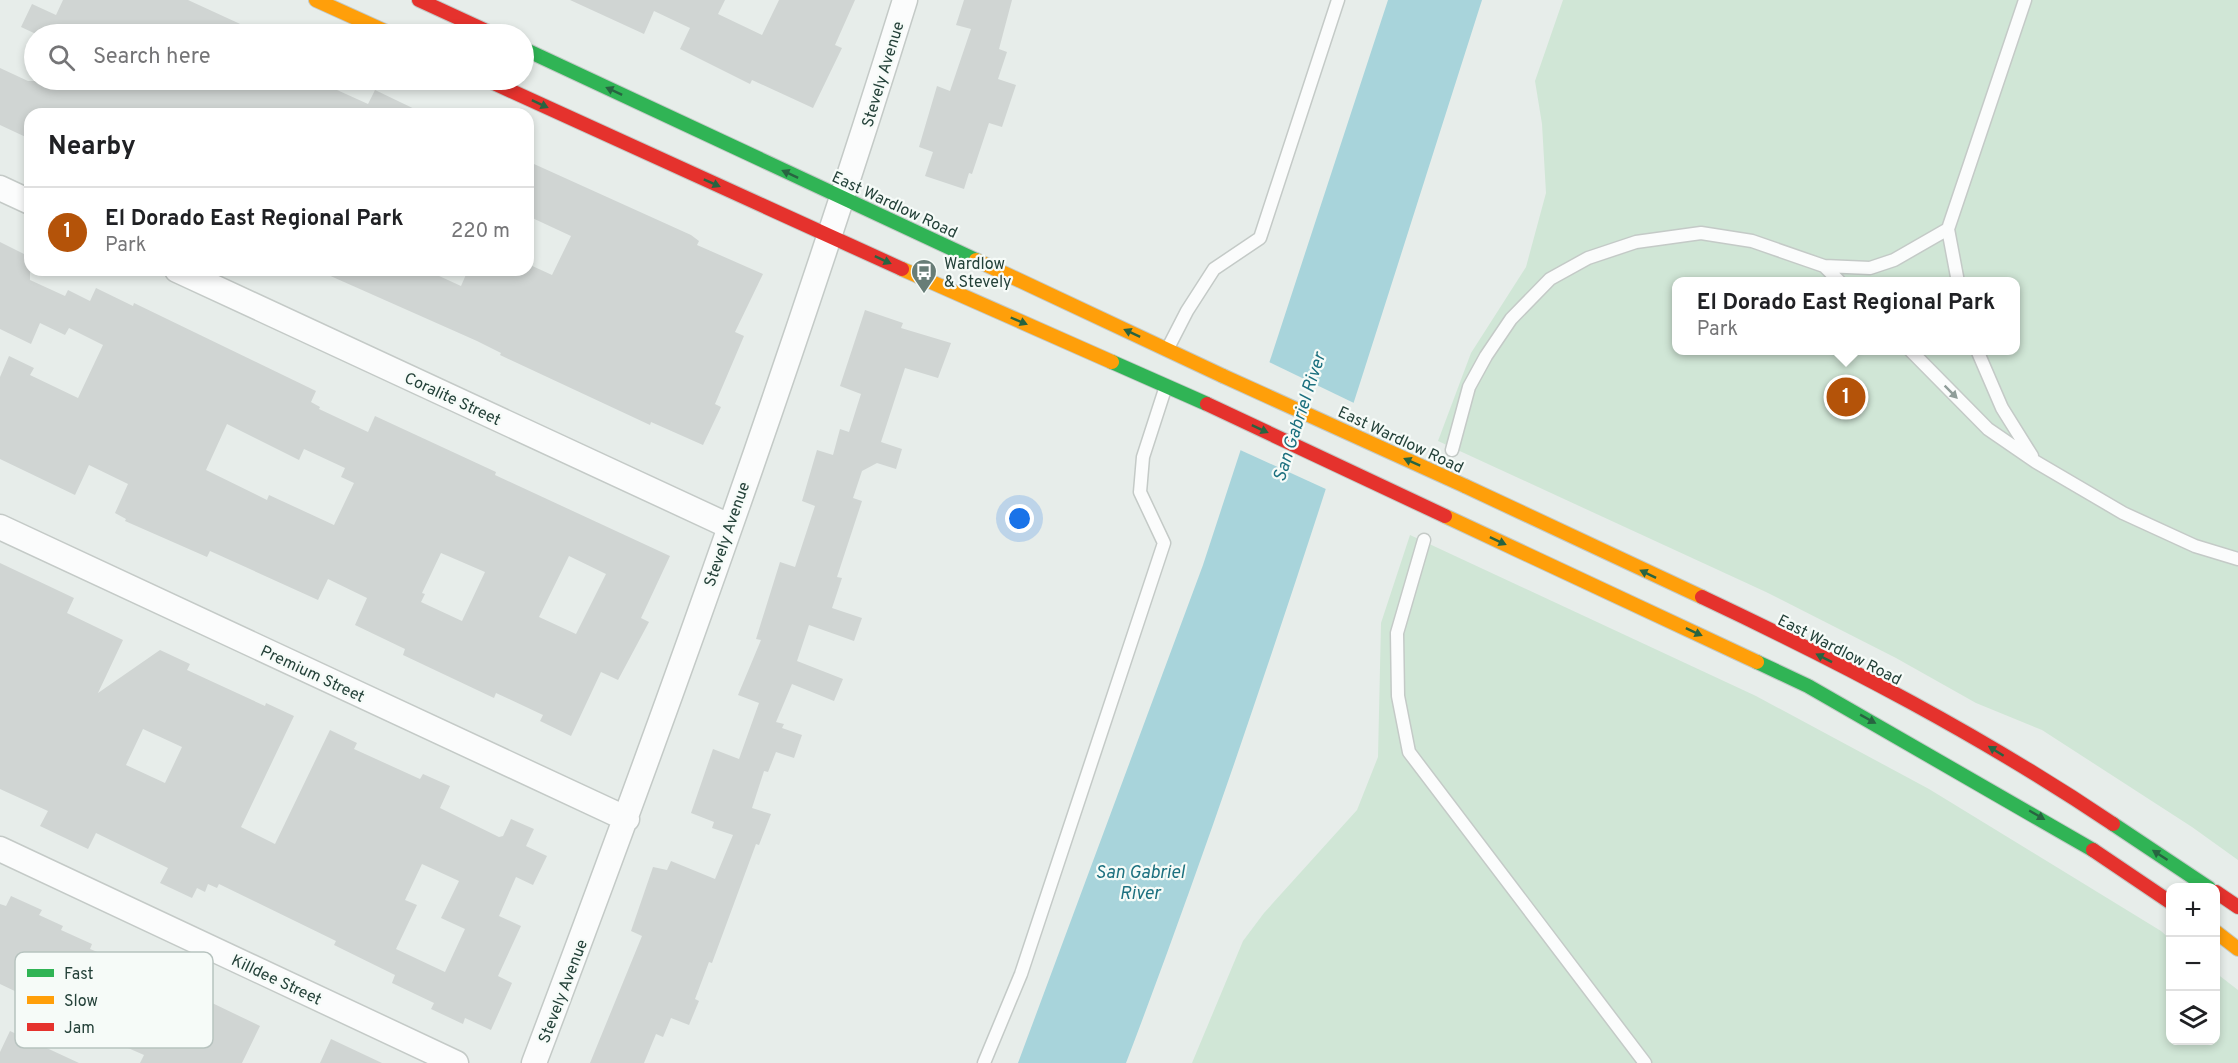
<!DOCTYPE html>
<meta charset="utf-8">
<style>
body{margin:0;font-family:Overpass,sans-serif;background:#f6f6f6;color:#202124}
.controls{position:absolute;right:18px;bottom:18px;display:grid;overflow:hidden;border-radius:12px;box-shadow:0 3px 9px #0003}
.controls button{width:54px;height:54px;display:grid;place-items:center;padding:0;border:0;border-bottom:2px solid #e0e0e0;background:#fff;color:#202124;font:30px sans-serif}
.you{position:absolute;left:1020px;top:519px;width:21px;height:21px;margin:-15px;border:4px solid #fff;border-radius:50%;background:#1a73e8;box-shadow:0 0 0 9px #1a73e833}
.badge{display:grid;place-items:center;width:39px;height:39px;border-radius:50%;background:#b45309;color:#fff;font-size:20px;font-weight:700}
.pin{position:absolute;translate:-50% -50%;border:3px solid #fff;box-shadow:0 2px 6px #0006}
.popup{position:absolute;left:1672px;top:277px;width:348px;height:78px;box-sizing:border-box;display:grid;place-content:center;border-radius:12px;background:#fff;filter:drop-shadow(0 2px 4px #0005);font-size:20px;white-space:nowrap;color:#757577}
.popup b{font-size:22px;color:#202124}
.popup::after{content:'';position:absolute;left:50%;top:100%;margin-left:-12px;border:12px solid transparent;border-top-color:#fff}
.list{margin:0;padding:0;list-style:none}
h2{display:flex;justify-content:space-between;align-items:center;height:78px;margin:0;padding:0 24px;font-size:26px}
h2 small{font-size:20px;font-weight:400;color:#757577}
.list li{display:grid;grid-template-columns:39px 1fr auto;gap:18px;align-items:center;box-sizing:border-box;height:90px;padding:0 24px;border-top:2px solid #e0e0e0}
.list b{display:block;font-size:22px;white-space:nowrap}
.list p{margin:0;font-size:20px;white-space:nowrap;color:#757577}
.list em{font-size:20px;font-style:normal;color:#757577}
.icon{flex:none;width:33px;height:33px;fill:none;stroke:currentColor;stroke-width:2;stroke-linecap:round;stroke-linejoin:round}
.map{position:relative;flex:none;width:2238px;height:1063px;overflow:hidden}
.search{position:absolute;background:#fff;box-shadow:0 3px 9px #0003;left:24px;top:24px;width:510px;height:66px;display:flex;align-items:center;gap:15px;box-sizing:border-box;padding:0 21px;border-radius:33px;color:#757577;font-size:22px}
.panel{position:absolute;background:#fff;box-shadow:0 3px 9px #0003;left:24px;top:108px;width:510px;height:168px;border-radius:18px}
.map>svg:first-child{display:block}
.green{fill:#d0e6d6;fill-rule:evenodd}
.water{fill:#a8d4db}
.pier{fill:#e7edea}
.building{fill:#d0d5d3;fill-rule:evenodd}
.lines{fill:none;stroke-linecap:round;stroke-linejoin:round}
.lane-casing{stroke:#c4cac7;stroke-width:15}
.street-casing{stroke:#c4cac7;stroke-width:27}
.fast-casing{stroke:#c3cac7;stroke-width:16}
.slow-casing{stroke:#c3cac7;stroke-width:16}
.jam-casing{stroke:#c3cac7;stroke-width:16}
.lane{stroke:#fbfcfc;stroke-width:12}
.street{stroke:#fbfcfc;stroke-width:24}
.fast{stroke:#30b455;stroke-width:14}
.slow{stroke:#ff9f0a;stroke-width:14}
.jam{stroke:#e5322d;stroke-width:14}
.slow-bridge-casing{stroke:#c3cac7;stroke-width:16;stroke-linecap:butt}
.jam-bridge-casing{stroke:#c3cac7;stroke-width:16;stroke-linecap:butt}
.slow-bridge{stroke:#ff9f0a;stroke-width:14}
.jam-bridge{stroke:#e5322d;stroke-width:14}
.oneway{fill:#286441}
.oneway2{fill:#909e9a}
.labels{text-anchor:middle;stroke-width:4.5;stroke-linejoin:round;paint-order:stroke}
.street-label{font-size:16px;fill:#244139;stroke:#f6fbf8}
.poi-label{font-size:16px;fill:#244139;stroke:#f6fbf8;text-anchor:start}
.water-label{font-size:18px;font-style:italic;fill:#1c707f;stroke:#f6fbf8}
.key{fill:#f6fbf8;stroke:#b7c3bf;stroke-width:1.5}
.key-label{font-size:16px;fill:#244139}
</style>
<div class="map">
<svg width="2238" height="1063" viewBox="0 0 2238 1063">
<rect width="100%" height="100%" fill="#e7edea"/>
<path class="green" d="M1563,0h675v860l-46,-33 -150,-97 -66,-27 -80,-45 -130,-66 -328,-151 33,-88 55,-86 20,-74 -4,-69 -7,-43zM1676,282h340v68h-340z
M1410,535l346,161 173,93 232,142 9,8v101h46v-67l22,17v73h-1046l51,-122 21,-28 93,-103 21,-53 3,-134z"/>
<path class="water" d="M1388,0h94c-114,356 -223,714 -356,1063h-108l185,-498z"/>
<path class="pier" d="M1267,361l89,43 -28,86 -90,-41z"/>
<path class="building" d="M63,0h125l74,34h-226l-15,-7 11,-23 24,11z
M570,0h155l-7,14 44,21 17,-35h76l-20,45 7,3 -29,60 -61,-28 -2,4 -70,-35 10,-21 -36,-17 -10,23z
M964,0h48l-13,49 8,3 -9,27 18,6 -14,42 -13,-4 -17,51 -3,-1 -5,16 -39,-13 8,-24 -14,-5 18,-61 13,5 21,-62 -15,-4z
M0,68l28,13 287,-1 53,24 7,-14 50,24h-395v25l-30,-14z
M534,164l157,71 8,6 -2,4 66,29 -28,58 9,4 -29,68 6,3 -18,38 -52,-23 -1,3 -150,-70 1,-2 -24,-12 -160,-71h109l35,16 7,-16h60v-6l24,11 19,-39 -43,-20v-39z
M0,242l30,15v23l35,16 3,-6 22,11 6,-13 37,18 1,-3 182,88 -5,11 9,5 -1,2 49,23 7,-16 121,56 -1,3 175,81 -29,62 8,4 -31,58 -17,-8 -30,64 -31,-15 3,-6 -47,-22 -2,5 -91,-43 2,-6 -50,-24 12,-27 -39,-19 -10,21 -108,-49 -3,6 -82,-36 1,-2 -11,-6 13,-29 -39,-19 -14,30 -75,-36v-82l9,-21 25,12 -4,7 48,23 25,-53 -34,-17 -4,7 -25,-12 -9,21 -31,-15zM227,424l72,36 5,-11 41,19 -4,9 13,6 -20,42 -65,-30 -2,5 -61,-30zM441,553l44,19 -23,49 -41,-19 4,-8 -3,-1zM569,556l37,18 -30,60 -37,-17z
M865,310l38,13 -2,5 50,15 -13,35 -33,-10 -24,74 21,7 -6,20 -19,-6 -15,8 -9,27 9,3 -25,76 5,1 -10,30 30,10 -8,23 -45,-16 -12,36 46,18 -9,22 -42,-17 -16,38 8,2 -2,4 20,7 -8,23 -18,-6 -8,20 -4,-1 -12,37 19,6 -12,31 -3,-1 -44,119 -3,-1 -14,37 4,2 -10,24 -18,-7 -8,19 -7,-3 -12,29h-54l52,-127 -11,-5 22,-64 14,3 4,-9 44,18 18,-44 -21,-7 2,-6 -23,-9 22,-64 26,10 20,-56 -21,-8 23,-55 -5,-1 24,-77 15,5 20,-61 -13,-5 15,-51 16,5 7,-26 9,3 12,-38 -21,-8z
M0,563l74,35 -7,15 56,27 -25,53 62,-43 30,14 -3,6 78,36 1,-3 28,13 -53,111 34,17 55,-114 27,13 -3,6 66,30 3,-5 27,12 -10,22 59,29 4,-1 8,-17 23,10 -8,17 21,10 -14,29 -17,-8 -17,39 22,10 -23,50 14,7 -21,47 -26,-12 -2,6 -32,-15 3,-6 -42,-20 3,-8 -61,-30 2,-4 -117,-57 -2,4 -9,-4 -3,8 -8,-4 -5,10 -32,-15 8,-15 -72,-35 -8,16 -48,-23 8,-15 -48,-22zM143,729l39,18 -17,36 -39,-18zM422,864l37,17 -18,37 24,11 -20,43 -49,-23 21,-44 -12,-5z
M11,896l31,14 -3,5 24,11 -2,4 31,14 -2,5 66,27 104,50 -18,37h-102l4,-8 -57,-25 -8,17 -32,-16 16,-32 -36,-17 -6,12 -21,-10v-80l6,2z
M10,1031l69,32h-79v-11z
M331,1039l51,24h-62z"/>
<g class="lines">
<defs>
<path id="lane" d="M1824,266l16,16
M1958,282l-10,-53 77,-229
M1168,348l19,-37 27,-42 46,-31 78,-238
M1910,350l78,79 48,33 87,51 72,33 43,13
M1977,350l25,58 30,48
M1452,450l17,-63 17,-31 25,-37 39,-40 38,-21 48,-16 65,-9 51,8 72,25 46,2 24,-8 54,-31
M1424,540l-27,93 1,63 11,56 236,311
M984,1063l37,-89 143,-431 -24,-51 3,-35 23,-71"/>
<path id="street" d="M0,188l30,14
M177,270l552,256
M0,527l627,292
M0,849l456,214
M534,1063c133,-351 260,-705 371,-1063"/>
<path id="fast" d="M524,49l452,211
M1112,362l95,42
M1757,662l51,24 285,164
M2113,824l96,64"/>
<path id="slow" d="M316,0l75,34
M976,260l247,116
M902,269l210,93
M1465,486l237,111
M1445,516l312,146
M2216,932l22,17"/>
<path id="jam" d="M419,0l74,34
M487,80l415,189
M1702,597c142,67 280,139 411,227
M2093,850l77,52
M2216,892l22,15"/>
</defs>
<use href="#lane" class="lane-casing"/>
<use href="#street" class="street-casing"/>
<use href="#fast" class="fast-casing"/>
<use href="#slow" class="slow-casing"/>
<use href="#jam" class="jam-casing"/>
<use href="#lane" class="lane"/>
<use href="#street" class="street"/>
<use href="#fast" class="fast"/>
<use href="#slow" class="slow"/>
<use href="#jam" class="jam"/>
<defs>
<path id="slow-bridge" d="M1223,376l242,110"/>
<path id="jam-bridge" d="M1207,404l238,112"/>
</defs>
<use href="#slow-bridge" class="slow-bridge-casing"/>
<use href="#jam-bridge" class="jam-bridge-casing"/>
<use href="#slow-bridge" class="slow-bridge"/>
<use href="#jam-bridge" class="jam-bridge"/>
</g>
<defs><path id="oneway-solid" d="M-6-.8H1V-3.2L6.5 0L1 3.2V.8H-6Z" transform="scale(1.5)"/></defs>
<g class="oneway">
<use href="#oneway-solid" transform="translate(614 91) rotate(-155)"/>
<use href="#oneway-solid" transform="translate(540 104) rotate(25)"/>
<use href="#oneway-solid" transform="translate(790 174) rotate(-155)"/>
<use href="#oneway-solid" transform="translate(712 183) rotate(24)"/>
<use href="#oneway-solid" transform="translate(883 260) rotate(25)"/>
<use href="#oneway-solid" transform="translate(1019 321) rotate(23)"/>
<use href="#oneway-solid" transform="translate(1132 333) rotate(-155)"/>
<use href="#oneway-solid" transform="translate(1260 429) rotate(25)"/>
<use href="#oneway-solid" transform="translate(1412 462) rotate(-156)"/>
<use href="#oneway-solid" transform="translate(1498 541) rotate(25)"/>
<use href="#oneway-solid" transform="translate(1648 574) rotate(-154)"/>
<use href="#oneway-solid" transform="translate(1694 632) rotate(25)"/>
<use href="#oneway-solid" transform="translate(1824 658) rotate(-153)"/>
<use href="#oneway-solid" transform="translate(1868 719) rotate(29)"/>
<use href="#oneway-solid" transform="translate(1996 751) rotate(-148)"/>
<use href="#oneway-solid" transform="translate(2037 815) rotate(30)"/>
<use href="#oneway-solid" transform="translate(2160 855) rotate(-147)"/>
</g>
<use class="oneway2" href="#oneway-solid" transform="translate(1951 392) rotate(45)"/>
<defs>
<symbol id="bus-pin" viewBox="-11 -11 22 30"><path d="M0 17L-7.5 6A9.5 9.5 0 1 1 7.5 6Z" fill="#687d77" stroke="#f6fbf8"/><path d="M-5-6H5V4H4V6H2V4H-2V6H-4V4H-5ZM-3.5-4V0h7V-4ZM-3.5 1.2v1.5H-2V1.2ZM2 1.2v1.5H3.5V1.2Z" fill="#fff"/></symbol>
</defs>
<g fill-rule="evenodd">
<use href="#bus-pin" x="909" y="257" width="30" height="40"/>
</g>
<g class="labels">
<g class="street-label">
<text transform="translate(882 74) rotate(-73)" y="6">Stevely Avenue</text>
<text transform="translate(895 204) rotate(25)" y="6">East Wardlow Road</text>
<text transform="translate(453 398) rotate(25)" y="6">Coralite Street</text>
<text transform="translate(1401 439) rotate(25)" y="6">East Wardlow Road</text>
<text transform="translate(726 534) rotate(-71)" y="6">Stevely Avenue</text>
<text transform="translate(1840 649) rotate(27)" y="6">East Wardlow Road</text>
<text transform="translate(313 673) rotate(25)" y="6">Premium Street</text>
<text transform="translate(277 979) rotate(25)" y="6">Killdee Street</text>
<text transform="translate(562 991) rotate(-69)" y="6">Stevely Avenue</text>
</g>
<g class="poi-label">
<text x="944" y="269">Wardlow<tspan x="944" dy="18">&amp; Stevely</tspan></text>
</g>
<g class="water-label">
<text transform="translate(1299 417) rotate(-72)" y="6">San Gabriel River</text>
<text x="1140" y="878">San Gabriel<tspan x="1140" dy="21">River</tspan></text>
</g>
</g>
<rect x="15" y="952" width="198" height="96" rx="9" class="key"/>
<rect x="27" y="969" width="27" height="8" fill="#30b455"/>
<rect x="27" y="996" width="27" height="8" fill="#ff9f0a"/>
<rect x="27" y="1023" width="27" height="8" fill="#e5322d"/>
<g class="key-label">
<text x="64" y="979">Fast</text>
<text x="64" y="1006">Slow</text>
<text x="64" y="1033">Jam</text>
</g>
</svg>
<div class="controls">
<button>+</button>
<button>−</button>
<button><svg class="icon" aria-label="layers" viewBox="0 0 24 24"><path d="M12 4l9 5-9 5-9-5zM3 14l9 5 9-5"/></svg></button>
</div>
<div class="you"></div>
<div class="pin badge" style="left:1846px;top:397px">1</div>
<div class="popup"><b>El Dorado East Regional Park</b>Park</div>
<div class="search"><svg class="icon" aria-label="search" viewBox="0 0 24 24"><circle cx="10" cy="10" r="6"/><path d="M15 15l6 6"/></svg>Search here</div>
<section class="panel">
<h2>Nearby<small></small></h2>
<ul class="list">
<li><span class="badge">1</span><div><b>El Dorado East Regional Park</b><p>Park</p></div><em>220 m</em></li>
</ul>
</section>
</div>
